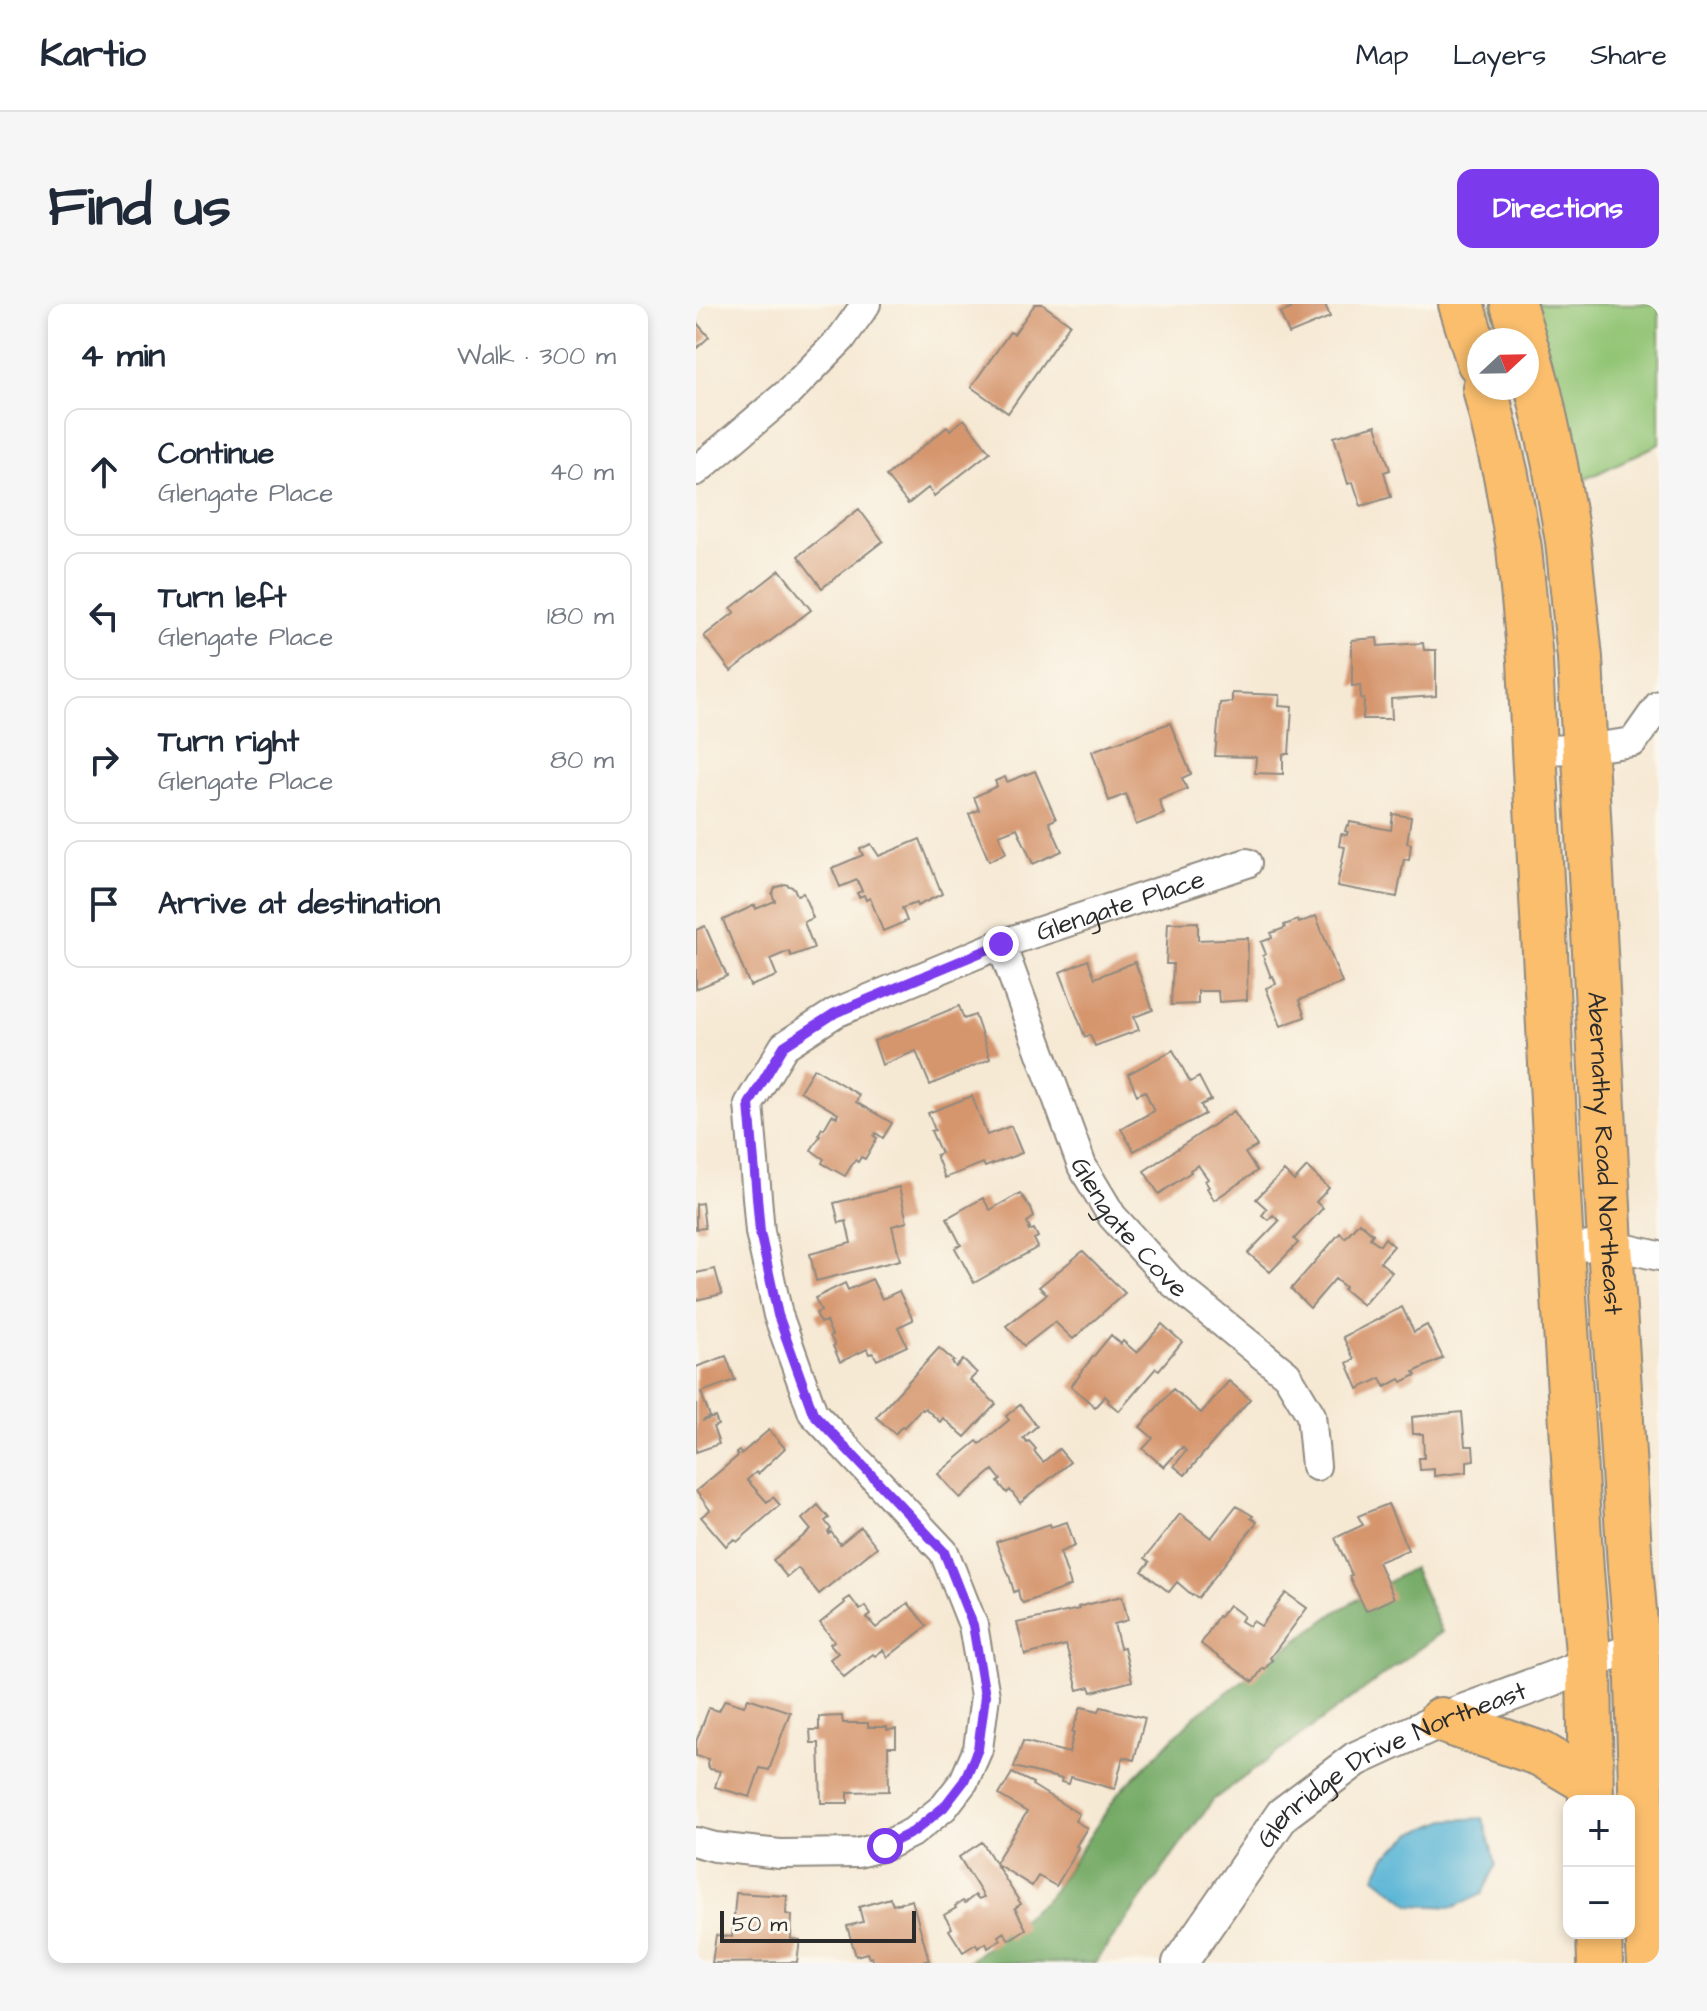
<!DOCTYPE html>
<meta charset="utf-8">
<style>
body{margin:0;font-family:"Architects Daughter",sans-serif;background:#f6f6f7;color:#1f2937}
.controls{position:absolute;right:24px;bottom:24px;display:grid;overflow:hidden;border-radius:16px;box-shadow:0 4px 12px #0003}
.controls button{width:72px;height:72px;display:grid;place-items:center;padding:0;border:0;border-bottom:2px solid #e0e1e3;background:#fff;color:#1f2937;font:40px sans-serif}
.compass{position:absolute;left:771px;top:24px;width:72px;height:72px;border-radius:50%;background:#fff;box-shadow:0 4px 12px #0003;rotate:68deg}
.scale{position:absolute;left:24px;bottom:20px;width:196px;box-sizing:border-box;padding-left:8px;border:4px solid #2b2b2b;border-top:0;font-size:22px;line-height:28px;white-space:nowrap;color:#2b2b2b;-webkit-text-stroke:6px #fbf7ec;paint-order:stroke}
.stop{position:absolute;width:24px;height:24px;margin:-18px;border:6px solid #7c3aed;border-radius:50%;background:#fff}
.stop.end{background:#7c3aed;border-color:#fff;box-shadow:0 2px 8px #0008}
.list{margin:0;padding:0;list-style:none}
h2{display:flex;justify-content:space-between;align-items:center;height:104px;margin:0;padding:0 32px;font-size:34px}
h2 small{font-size:26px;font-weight:400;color:#747a83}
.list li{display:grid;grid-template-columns:52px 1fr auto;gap:24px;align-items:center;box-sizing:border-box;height:128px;margin:0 16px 16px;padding:0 16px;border:2px solid #e0e1e3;border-radius:16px}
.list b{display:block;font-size:30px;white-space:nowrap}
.list p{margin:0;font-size:26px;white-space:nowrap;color:#747a83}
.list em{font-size:26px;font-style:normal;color:#747a83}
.icon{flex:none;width:44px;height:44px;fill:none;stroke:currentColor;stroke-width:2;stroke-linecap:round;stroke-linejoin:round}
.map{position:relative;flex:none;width:963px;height:1659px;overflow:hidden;border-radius:16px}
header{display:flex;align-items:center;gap:48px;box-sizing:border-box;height:112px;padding:0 40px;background:#fff;border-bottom:2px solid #e0e1e3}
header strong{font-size:38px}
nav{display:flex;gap:44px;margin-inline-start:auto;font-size:28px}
.intro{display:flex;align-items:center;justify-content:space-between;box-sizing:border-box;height:192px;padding:0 48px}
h1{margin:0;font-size:56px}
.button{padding:20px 36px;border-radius:16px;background:#7c3aed;color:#fff;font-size:28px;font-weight:700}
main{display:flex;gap:48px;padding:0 48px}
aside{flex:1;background:#fff;border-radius:16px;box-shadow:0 4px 12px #0003}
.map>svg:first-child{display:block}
.green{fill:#92c575;stroke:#5e7850;stroke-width:2}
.forest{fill:#75aa66;stroke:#506a48;stroke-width:2}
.water{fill:#57b4d5;stroke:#417080;stroke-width:2}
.building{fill:#d5956d}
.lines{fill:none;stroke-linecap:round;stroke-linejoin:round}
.minor-casing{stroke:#908a80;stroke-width:32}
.tertiary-casing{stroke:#908a80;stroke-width:38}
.primary-casing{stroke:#908a80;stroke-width:48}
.minor{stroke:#fff;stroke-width:28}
.tertiary{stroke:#fff;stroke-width:34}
.primary{stroke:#fabe6d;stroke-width:44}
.route{stroke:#7c3aed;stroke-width:10}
.labels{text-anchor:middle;stroke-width:7;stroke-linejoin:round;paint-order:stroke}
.street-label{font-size:26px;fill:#2b2b2b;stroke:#fbf7ec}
</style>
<header>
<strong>Kartio</strong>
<nav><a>Map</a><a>Layers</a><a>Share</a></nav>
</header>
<div class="intro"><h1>Find us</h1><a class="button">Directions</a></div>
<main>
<aside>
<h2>4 min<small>Walk · 300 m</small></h2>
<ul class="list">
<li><svg class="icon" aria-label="ahead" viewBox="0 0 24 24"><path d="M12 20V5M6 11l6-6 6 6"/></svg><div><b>Continue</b><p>Glengate Place</p></div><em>40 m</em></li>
<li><svg class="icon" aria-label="left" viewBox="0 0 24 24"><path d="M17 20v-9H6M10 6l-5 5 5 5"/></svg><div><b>Turn left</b><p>Glengate Place</p></div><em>180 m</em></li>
<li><svg class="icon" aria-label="right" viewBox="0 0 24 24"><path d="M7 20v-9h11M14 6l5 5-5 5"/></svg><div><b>Turn right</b><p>Glengate Place</p></div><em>80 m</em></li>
<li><svg class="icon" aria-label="arrive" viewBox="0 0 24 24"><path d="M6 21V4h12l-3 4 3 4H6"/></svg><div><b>Arrive at destination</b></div></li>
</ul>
</aside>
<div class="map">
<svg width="963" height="1659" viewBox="0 0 963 1659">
<rect width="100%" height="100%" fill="#fbf7ec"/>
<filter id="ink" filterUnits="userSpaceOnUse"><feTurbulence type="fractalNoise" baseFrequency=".0125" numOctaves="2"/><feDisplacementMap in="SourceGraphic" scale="16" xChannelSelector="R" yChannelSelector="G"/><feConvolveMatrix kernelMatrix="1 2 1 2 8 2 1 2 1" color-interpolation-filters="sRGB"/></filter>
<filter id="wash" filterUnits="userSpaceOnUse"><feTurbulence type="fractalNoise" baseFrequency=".006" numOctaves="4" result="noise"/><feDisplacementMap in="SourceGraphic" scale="32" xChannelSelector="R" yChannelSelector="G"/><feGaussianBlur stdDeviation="1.8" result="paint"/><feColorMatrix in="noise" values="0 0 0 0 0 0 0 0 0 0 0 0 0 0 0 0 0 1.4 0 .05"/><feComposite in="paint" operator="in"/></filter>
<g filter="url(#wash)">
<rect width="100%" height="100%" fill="#f6e9d4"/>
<path class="green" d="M796,0h167v140l-117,56 -29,-112h14v-48h-26z"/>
<path class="forest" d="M717,1264l29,64 -229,168 -118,163h-128l81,-65 70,-104 77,-78 142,-105z"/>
<path class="water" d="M787,1514l13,47 -14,29 -28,13 -43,-2 -36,-28 10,-20 28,-24 34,-13z"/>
<g id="blocks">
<path class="building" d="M339,0h7l28,20 -62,89 -37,-26 39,-55 4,2z
M593,0h36l5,13 -41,17 -9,-21 11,-4z
M0,18l13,15 -13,12z
M268,115l26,33 -56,44 -6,-8 -20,16 -22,-28 61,-49 3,3z
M680,121l14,45 -6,2 7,25 -30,9 -8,-24 -5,2 -14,-47z
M163,205l24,32 -61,47 -24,-32z
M84,266l31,40 -80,61 -27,-35 31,-24 -4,-4z
M681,334l1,8 45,-3 1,7h12v46l-45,3 1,20h-29l1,-20h-3l-1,-14 -8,1v-46z
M536,389l48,2 -1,11 13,1 -3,47h-6v20l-28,-1 1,-16 -41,-1 5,-53 12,-1z
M474,419l21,51 -9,4 5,11 -28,11 5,14 -28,11 -10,-31 -17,7 -17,-50z
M339,467l21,48 -7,3 13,29 -29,13 -16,-36 -18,7 7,18 -17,8 -20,-47 10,-4 -5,-13 23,-11 -2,-5 10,-4 2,5z
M697,510l18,3 -4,26 4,1 -2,16 -5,-1 -7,38 -60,-11 8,-39 -6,-1 2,-12 6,1 1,-3 -3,-1 2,-6 2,1 1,-4 41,8z
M224,535l22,55 -25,12 -1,-3 -14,5 5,13 -24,10 -13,-33 -4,2 -2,-5 -5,2 -2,-4 5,-2 -5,-11 -17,7 -8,-19 31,-13 -3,-6 11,-5 8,12z
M89,580l9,4 3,7 6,-2 10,25 -9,4 10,26 -23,8 -2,-5 -19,8 7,17 -27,10 -27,-66 32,-15 1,4 19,-8 -3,-7 3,-6z
M620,612l26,67 -43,17 6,17 -24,9 -15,-38 10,-4 -3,-8 -2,1 -8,-21 3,-2 -5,-12 11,-4 -1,-5 14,-5 -1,-3 14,-5 1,3z
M502,618v18l50,-2 -1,62 -28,2 -1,-11h-20v13l-27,1 2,-41h-7l2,-41z
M9,622l22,50 -31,13v-59z
M392,656l7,18 40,-16 18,48 -19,7 5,13 -44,16 -5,-11 -5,2 -25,-65z
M263,702l5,13 11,-4 15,44 -60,26 -14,-34 -34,14 -8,-24z
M477,746l17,32 9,-5 12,23 -10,5 4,9 -71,37 -13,-22 33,-18 -9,-20 -8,4 -9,-21z
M118,764l45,27 -3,7 36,21 -9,15 -7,-5 -2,3 3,2 -12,21 -4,-2 -3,5 -3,-2 -10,16 -23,-13 2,-4 -13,-9 9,-14 -2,-1 4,-7 2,1 8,-14 5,2 1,-3 -38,-23z
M276,792l15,39 24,-9 11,27 -37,14 -2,-4 -38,15 -9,-23 5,-2 -10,-22 4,-1 -7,-17z
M538,807l23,35 -12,7 12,18 -43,29 -7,-12 2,-1 -4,-6 3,-2 -10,-14 -8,5 1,2 -32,22 -15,-23z
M611,863l22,21 -13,14 7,6 -29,31 4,4 -28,29 -22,-19 31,-32 -6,-6 -5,5 -6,-5 5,-6 -11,-10 28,-28 10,10z
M203,883l8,35 -15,4 8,34 -84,21 -6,-27 41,-11 -5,-22 -7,2 -5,-20z
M324,889l11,16 3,8 -7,5 3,6 -2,1 1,2 5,-2 4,8 -4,2 4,8 -64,36 -19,-35 6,-3 -14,-27 36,-20 7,12z
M6,899l3,25 -9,1v-25z
M663,918l14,12 -3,4 10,7 5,-7 9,8 -14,16 12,10 -29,33 -20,-16 2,-2 -10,-8 -25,29 -19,-19 49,-56 5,5z
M387,947l42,42 -52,46 -18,-17 -31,24 -18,-20 41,-32 -8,-7z
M19,965l7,25 -26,6v-27z
M176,975l10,20 17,-8 14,29 -15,7 9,19 -30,14 -4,-7 -4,1 -2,-5 -27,13 -7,-16 2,-1 -5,-9 2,-1 -6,-14 -6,2 -4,-10 5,-2 -6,-13 30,-15 3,7z
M706,1003l12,25 13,-7 16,33 -29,14 2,3 -14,7 -2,-3 -15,8 -4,-9 -23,11 -11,-26 7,-4 -11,-22z
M466,1020l20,18 -23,28 -3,-2 -37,43 -11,-9 1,-2 -4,-4 -10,11 -24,-21 9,-11 -1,-1 32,-39 10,9 2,-3 14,12z
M243,1044l15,13 -2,1 4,5 7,-7 14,13 -7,7 26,24 -31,33 -22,-19 -3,4 -15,-14 -2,2 -2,-1 -17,18 -2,-1 -7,8 -19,-17z
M30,1052l9,24 -34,12 9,25 -8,4 13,-4 3,8 -5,2 6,17 -23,8v-85z
M533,1077l21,18 -65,76 -11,-9 12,-15 -4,-4 -18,20 -21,-18 10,-11 -13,-11 33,-38 28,24z
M324,1101l17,21 -14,12 4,4 2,-1 7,8 -2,2 9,11 16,-13 11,13 -50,41 -10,-13 -3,3 -9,-11 3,-2 -8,-10 -33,28 -22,-24 39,-33 3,3 29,-24 -3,-4z
M766,1108l3,34h8l1,14 -7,1v11l-33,4v-7l-14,1 -1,-12h5l-1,-24h-10l-1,-17z
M73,1126l16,18 -27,26 -2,-2 -9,8 20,22 6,-5 7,8 -43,37 -3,-3 -8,7 -25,-29 9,-7 -14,-19 42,-35 -2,-3 3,-2 2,3z
M692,1200l20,46 -30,12 16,36 -28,13 -17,-35 3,-1 -17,-37 28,-13 -5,-9z
M122,1201l11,13 -4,3 6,8 -3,3 1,2 2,-2 9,12 21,-17 16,20 -58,47 -21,-26 -11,9 -14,-17 38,-30 -9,-11z
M540,1202l17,10 -2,2 6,4 -59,76 -5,-4 -1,1 -15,-13 -8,10 -27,-21 8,-9 -5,-4 35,-44 31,24z
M371,1218l8,24 -15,6 11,34 -48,17 -3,-3 -2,-10 -4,2 -4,-14 -14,-36 54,-18 1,3z
M590,1289l21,15 -37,50 2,2 -7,9 -2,-1 -10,14 -52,-38 17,-28 2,1 9,-12 15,11 -3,5 8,5 4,-5 8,5z
M426,1292l6,24 -14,4 6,24 4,-1 8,34 -40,11 -2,-5 -12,3 -12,-45 -41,10 -8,-32 62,-14 -1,-2z
M154,1293l10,13 5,-4 6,9 -4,3 9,10 32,-25 19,23 -39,31 -5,-7 -8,6 -2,-2 -29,23 -14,-18 8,-6 -8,-9 4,-3 -14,-18 25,-20 -1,-2z
M52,1394l42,14 -21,58 -9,-2 -10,29 -35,-10 5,-16 -10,-2 -3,-5 1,-5 -12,-3v-14l13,-34 10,3 6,-11 19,6z
M385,1403l18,4 2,-4 44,11 -11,42 -11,-3 -8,32 -44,-12 -2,7 -8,-2 1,-3 -48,-12 9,-26 46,12 5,-21h-2z
M146,1412l1,7h25v4h19v3l9,-1v18h-8l1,44 -41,1v11h-27l-2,-60h-8l-1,-13h9v-13z
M316,1469l21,10 -1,2 47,29 -4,7 12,7 -11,18 2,1 -6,13 -16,26 -18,-10 -6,10 -37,-23 32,-51 -28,-17z
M286,1538l39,62 -6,4 11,21 -17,11 -5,-8 -6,4 3,4 -13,8 -2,-5 -8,5 -2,-4 -13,8 -14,-22 3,-2 -8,-13 12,-7 -1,-2 8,-5 2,2 10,-8 4,4 5,-2 -25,-40z
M40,1589l51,3 -1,18 6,1 -1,24 9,1 -3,22 -85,1 4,-28 16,2z
M194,1594l3,7 19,-5 17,60 -10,3h-45l-2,-6 -3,1 -2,-5 -11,3 -9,-30 16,-4 -4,-15z"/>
</g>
</g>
<g filter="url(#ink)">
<use href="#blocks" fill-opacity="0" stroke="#908a80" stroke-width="2"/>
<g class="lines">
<defs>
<g id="minor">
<path d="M0,167l93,-79 52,-53 25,-35"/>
<path d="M838,446l50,-1 49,-7 26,-37"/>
<path id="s1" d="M305,640l81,222 30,50 59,65 116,94 24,40 5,51"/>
<path d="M865,944l49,-3 49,11"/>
<path d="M893,1361l48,-20 22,-6"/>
<path id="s2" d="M0,1538l19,5 65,7 78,-1 27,-7 28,-14 31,-25 20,-26 14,-32 7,-53 -12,-71 -29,-73 -131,-139 -35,-98 -18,-83 -11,-128 35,-58 51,-33 166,-69 246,-81"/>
</g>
<g id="tertiary">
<path id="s3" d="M484,1659l103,-149 73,-55 85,-39 148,-55"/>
</g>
<g id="primary">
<path d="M765,0l18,58"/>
<path d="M817,0l11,36"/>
<path id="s4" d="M831,45l12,43 16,73 13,76 12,117 30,587 20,321 7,79 6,212 7,106"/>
<path d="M789,84l21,87 13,73 11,112 4,90 27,498 20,322 8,95 2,136"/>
<path d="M745,1416l100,34 49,29"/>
<path d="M903,1629l1,30"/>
</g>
</defs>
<use href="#minor" class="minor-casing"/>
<use href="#tertiary" class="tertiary-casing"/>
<use href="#primary" class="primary-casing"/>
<use href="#minor" class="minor"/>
<use href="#tertiary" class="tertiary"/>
<use href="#primary" class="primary"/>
</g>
</g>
<g class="lines" filter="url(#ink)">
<path class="route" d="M189,1542l28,-14 31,-25 20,-26 14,-32 7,-53 -12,-71 -29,-73 -131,-139 -35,-98 -18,-83 -11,-128 35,-58 51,-33 166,-69"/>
</g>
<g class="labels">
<g class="street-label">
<text dy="9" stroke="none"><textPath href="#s2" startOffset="1476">Glengate Place</textPath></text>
<text dy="9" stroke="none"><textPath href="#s4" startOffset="810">Abernathy Road Northeast</textPath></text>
<text dy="9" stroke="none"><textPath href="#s1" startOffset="314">Glengate Cove</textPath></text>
<text dy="9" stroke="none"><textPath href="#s3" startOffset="300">Glenridge Drive Northeast</textPath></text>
</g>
</g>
</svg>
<div class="controls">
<button>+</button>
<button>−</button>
</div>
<svg class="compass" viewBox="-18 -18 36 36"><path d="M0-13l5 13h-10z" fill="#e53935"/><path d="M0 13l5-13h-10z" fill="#747a83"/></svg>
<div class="scale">50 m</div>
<div class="stop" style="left:189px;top:1542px"></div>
<div class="stop end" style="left:305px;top:640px"></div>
</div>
</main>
